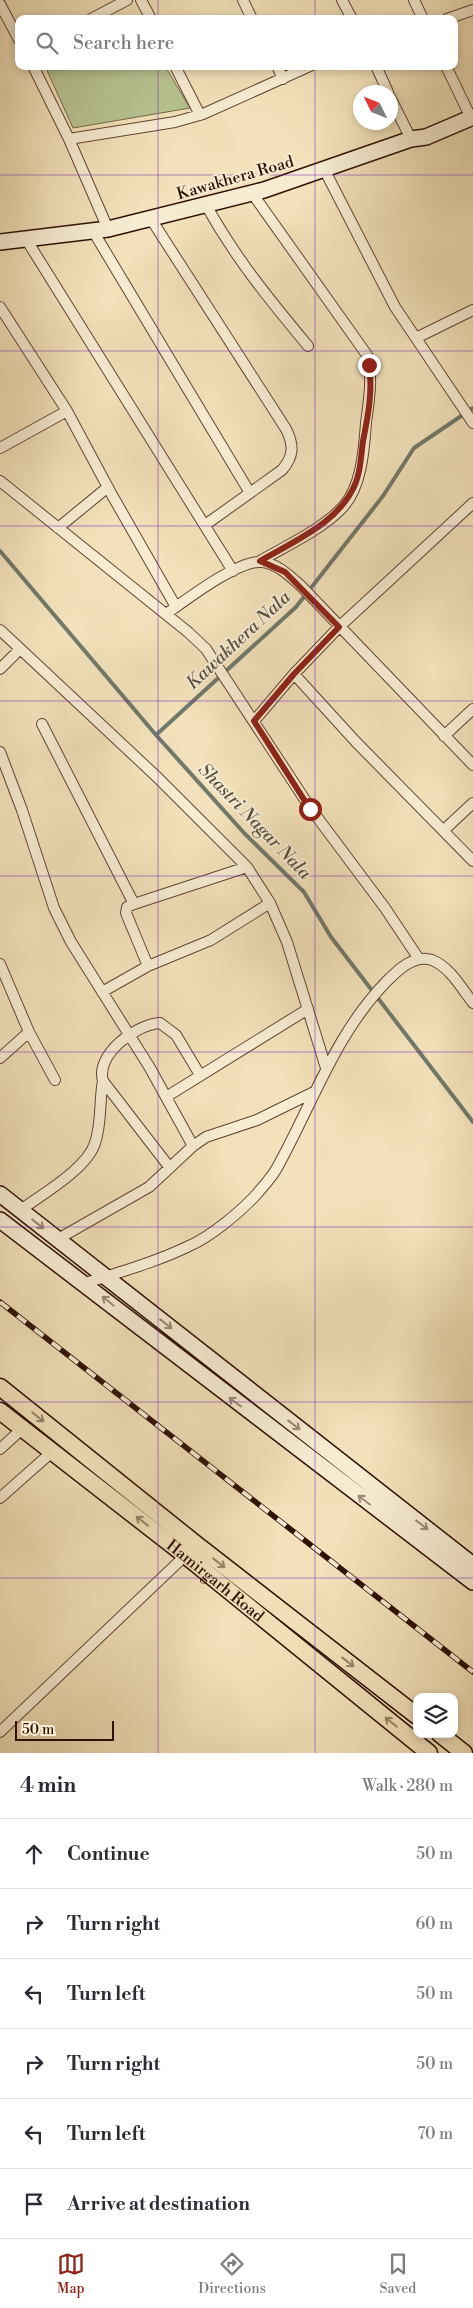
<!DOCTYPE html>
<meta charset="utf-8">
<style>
body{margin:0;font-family:"Libre Bodoni",serif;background:#f7f7f7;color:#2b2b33}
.controls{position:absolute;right:15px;bottom:15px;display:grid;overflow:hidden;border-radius:10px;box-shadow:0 2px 8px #0003}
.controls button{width:45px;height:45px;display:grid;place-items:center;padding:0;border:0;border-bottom:1px solid #e1e1e2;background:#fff;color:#2b2b33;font:25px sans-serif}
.compass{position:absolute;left:353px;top:85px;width:45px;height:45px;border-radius:50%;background:#fff;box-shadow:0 2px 8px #0003;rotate:313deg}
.scale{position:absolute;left:15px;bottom:12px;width:99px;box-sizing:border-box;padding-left:5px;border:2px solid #2f1106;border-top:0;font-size:14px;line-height:18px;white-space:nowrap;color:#2f1106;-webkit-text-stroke:4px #f7ecd2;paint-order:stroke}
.stop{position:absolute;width:15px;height:15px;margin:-11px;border:4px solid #8f2418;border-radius:50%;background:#fff}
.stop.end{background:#8f2418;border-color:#fff;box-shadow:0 1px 5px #0008}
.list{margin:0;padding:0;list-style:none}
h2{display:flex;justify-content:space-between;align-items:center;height:65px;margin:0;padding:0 20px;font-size:21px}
h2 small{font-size:16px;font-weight:400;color:#7c7c81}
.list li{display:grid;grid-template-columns:32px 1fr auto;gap:15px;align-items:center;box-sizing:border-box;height:70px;padding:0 20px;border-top:1px solid #e1e1e2}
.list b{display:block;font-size:19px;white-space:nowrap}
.list em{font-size:16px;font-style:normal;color:#7c7c81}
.icon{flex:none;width:28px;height:28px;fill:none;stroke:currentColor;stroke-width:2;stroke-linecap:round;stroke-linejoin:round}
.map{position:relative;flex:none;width:473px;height:1753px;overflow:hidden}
.search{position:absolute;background:#fff;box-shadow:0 2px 8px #0003;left:15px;right:15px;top:15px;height:55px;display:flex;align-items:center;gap:12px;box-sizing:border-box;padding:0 18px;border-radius:10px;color:#7c7c81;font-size:19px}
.sheet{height:485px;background:#fff}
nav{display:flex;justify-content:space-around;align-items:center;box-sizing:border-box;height:70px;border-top:1px solid #e1e1e2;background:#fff;font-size:14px;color:#7c7c81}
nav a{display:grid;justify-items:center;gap:2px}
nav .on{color:#8f2418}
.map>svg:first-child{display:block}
.green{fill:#b7c392;stroke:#736a4c}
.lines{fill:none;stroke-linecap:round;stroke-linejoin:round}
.stream{stroke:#70796b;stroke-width:4}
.street-casing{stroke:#604533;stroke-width:12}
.secondary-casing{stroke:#2f1106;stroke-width:18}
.primary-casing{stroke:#2f1106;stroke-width:19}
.street{stroke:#f7ecd2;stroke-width:10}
.secondary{stroke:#f7ecd2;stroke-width:15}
.primary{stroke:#f2e1ba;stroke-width:16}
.rail-casing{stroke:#2f1106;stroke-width:5.5}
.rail{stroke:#f7ecd2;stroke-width:4;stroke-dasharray:11;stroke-linecap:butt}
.oneway{stroke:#9d8976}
.oneway2{stroke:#9a8369}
.route{stroke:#8f2418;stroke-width:6}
.grid{fill:none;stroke:#7b2cbf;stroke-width:1;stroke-opacity:0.55}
.labels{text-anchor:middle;stroke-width:4;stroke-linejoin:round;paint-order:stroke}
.street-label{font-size:16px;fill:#2f1106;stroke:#f7ecd2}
.water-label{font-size:18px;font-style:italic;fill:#554e41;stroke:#f7ecd2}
</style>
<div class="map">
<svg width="473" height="1753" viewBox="0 0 473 1753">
<rect width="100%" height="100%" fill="#f2e1ba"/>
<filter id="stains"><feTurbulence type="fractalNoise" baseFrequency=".004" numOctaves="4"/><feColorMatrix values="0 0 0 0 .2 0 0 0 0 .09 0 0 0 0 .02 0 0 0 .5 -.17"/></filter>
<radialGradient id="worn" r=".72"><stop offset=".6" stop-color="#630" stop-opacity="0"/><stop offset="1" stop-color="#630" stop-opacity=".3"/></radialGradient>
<path class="green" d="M45,66h120l25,42 -117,20z"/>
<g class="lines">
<path class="stream" d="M0,551l156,184 89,99 59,58 27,45 142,185
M156,735l140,-128 87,-111 31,-48 59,-40"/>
<defs>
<path id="street" d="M141,0l10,19
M243,0l9,19
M342,0l10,19
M414,0l9,19
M0,4l19,36
M91,19l36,-19
M447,19l26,-9
M33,66l36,73 39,90
M175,66l25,49
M277,66l6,13
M376,66l12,26
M446,66l25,52
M390,97l21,42
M69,139l106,-17 28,-8 107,-48
M324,169l71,138 78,116
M252,193l115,162c6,24 2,44 -1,68 -2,26 -4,63 -23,84 -22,23 -55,38 -83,54
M206,205c30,54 63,94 102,141
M151,219l135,210c8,16 8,27 -4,41l-77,55
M93,231l157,262
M26,239l207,332
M0,307l67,104 45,84 64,112
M416,338l57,-28
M0,448l67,-37
M0,481l188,151 18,17 105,160 74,99 34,51
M58,528l50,-41
M166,614c20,-14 72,-54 95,-52 16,1 29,14 40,24l172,179
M0,630l157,147 90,90 23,36 17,39 39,126
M0,669l20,-20
M294,674l62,68 117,119
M254,721l40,-47 45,-47 134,-124
M42,724l92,180 113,-37
M444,736l29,-27
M0,752l22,58 32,98 17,34 79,126 43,78
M444,830l29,-27
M134,904l-7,3 -1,6 22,53
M0,964l29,68 26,48
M102,992l46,-26 63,-26 59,-37
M0,1058l29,-26
M166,1097l142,-88
M170,1168l-67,-87c-8,-27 34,-57 57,-58l16,12 24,40
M21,1210c21,-16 66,-41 74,-67 7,-20 4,-42 8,-62
M58,1239l91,-52 44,-41 13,-9 51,-17 57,-28
M86,1283c34,-11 70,-21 103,-37 21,-9 50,-33 66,-50 8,-9 18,-20 23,-30 35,-63 57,-132 109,-185 11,-11 27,-27 45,-21 18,7 30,29 41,43
M0,1449l23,-21
M0,1498l53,-47
M0,1732l189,-180"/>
<path id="secondary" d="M0,242l108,-13 156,-39 147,-51 15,-2 47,-20
M0,1194l473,371
M0,1220l473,362"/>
<g id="primary">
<path d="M0,1387l197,158 220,171"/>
<path id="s1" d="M0,1411l185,144 244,198"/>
<path d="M440,1734l24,19"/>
</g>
</defs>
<use href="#street" class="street-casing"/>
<use href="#secondary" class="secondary-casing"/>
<use href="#primary" class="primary-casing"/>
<use href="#street" class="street"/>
<use href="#secondary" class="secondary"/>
<use href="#primary" class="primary"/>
<defs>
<path id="rail" d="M0,1302l473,370"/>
</defs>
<use href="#rail" class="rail-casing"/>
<use href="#rail" class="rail"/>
</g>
<defs><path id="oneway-shaft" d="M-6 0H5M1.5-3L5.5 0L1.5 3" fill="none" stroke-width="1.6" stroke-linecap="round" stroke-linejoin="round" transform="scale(1.25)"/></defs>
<g class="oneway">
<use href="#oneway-shaft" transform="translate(38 1224) rotate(38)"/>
<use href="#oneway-shaft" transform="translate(108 1301) rotate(-141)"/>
<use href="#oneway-shaft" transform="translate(166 1324) rotate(38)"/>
<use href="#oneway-shaft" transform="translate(235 1402) rotate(-143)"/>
<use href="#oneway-shaft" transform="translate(294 1425) rotate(38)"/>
<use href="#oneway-shaft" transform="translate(364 1500) rotate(-143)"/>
<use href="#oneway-shaft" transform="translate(422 1525) rotate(38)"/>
</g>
<g class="oneway2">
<use href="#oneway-shaft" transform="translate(38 1417) rotate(39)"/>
<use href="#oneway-shaft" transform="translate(142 1521) rotate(-142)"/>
<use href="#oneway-shaft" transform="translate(219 1563) rotate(38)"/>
<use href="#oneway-shaft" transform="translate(348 1662) rotate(38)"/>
<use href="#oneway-shaft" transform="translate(391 1722) rotate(-141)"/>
</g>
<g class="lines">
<path class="route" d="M310,809l-56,-88 40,-47 45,-47 -54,-55 -25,-11c34,-20 81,-39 96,-79 5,-13 5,-27 7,-41 5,-25 10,-50 6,-76"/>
</g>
<path class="grid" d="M158,0v19M315,0v19M158,66v1687M315,66v1687M0,175h473M0,351h473M0,526h473M0,701h473M0,876h473M0,1052h473M0,1227h473M0,1402h473M0,1578h473"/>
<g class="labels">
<g class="street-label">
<text transform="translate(235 177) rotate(-16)" y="6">Kawakhera Road</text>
<text dy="6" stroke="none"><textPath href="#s1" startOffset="274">Hamirgarh Road</textPath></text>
</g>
<g class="water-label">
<text transform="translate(238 640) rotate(-43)" y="6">Kawakhera Nala</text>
<text transform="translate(255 821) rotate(46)" y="6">Shastri Nagar Nala</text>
</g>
</g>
<rect width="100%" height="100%" filter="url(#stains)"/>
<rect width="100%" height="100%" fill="url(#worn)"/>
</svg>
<div class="controls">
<button><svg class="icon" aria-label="layers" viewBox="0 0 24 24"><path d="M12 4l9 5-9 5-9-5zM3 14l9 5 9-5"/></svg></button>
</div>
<svg class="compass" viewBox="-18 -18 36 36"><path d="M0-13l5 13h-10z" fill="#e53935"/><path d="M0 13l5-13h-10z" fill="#7c7c81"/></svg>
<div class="scale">50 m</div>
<div class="stop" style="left:310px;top:809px"></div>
<div class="stop end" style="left:369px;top:365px"></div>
<div class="search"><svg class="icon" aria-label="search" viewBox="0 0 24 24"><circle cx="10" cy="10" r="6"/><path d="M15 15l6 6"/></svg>Search here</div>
</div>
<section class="sheet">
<h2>4 min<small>Walk · 280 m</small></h2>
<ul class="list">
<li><svg class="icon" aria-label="ahead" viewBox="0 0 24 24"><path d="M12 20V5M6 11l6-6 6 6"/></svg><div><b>Continue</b></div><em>50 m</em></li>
<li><svg class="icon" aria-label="right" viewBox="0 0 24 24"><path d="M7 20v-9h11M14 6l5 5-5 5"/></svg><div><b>Turn right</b></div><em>60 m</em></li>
<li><svg class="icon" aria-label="left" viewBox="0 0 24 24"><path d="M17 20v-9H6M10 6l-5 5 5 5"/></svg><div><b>Turn left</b></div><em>50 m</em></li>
<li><svg class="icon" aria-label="right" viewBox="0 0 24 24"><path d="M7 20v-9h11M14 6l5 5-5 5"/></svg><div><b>Turn right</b></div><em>50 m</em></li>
<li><svg class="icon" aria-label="left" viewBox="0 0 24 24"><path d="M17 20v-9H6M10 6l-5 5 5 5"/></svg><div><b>Turn left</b></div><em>70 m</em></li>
<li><svg class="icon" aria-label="arrive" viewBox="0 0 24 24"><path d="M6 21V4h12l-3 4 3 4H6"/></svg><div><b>Arrive at destination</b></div></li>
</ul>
</section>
<nav>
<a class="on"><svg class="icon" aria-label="map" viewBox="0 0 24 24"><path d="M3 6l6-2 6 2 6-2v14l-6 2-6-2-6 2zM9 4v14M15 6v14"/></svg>Map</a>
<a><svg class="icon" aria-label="directions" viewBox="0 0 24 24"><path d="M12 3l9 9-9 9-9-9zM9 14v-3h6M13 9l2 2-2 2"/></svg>Directions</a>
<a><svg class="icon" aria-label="saved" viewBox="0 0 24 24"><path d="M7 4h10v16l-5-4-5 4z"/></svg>Saved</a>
</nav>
